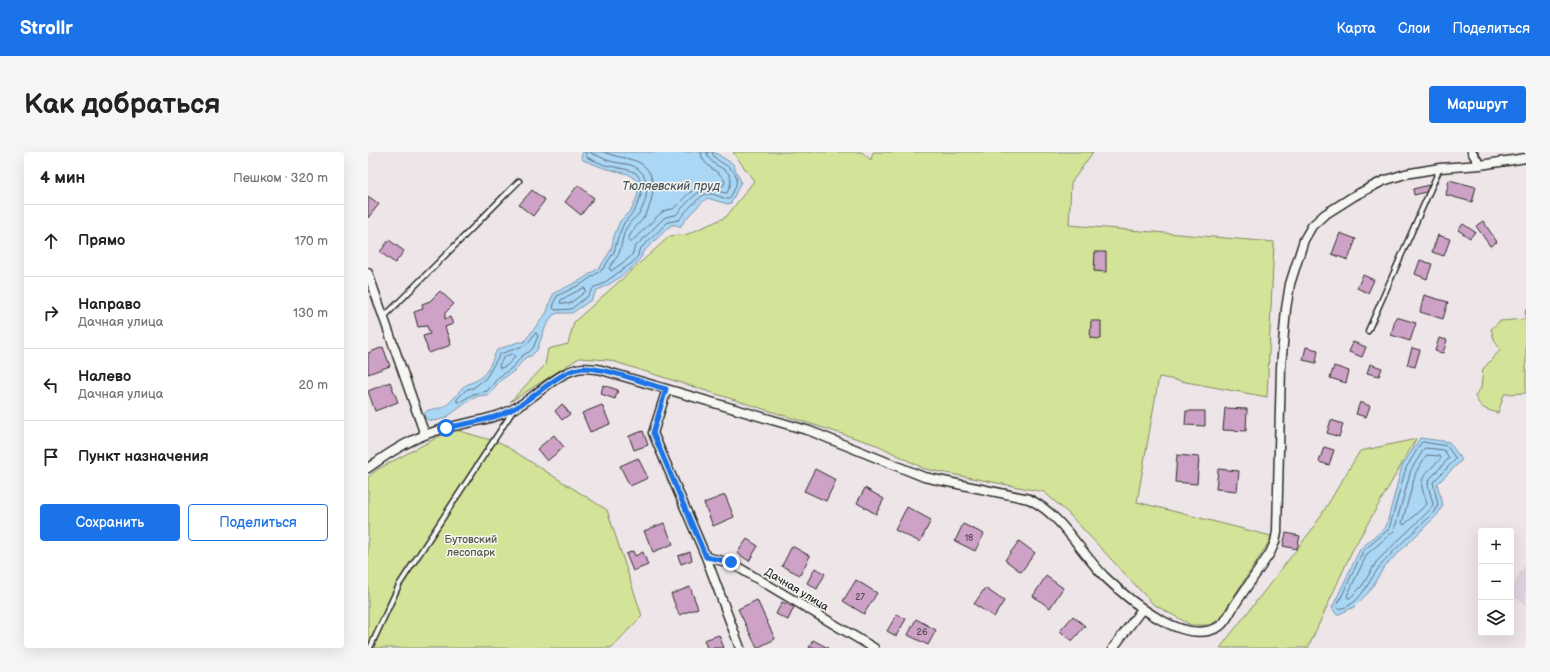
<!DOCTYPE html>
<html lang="ru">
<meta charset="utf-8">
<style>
body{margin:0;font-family:"Balsamiq Sans",sans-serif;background:#f6f6f6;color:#222}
.controls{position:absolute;right:12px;bottom:12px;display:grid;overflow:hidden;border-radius:4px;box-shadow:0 4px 16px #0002}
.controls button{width:36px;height:36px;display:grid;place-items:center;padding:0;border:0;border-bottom:1px solid #e0e0e0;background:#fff;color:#222;font:20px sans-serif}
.stop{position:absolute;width:12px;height:12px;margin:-9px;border:3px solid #1a73e8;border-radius:50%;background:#fff}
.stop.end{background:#1a73e8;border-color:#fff;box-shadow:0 1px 4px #0008}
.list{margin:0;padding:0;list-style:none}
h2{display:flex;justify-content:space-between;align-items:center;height:52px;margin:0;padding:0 16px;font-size:17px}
h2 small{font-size:13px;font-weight:400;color:#767676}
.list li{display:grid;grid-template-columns:26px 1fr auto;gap:12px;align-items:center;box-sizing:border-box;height:72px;padding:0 16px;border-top:1px solid #e0e0e0}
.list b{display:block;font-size:15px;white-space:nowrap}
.list p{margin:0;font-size:13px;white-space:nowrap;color:#767676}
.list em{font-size:13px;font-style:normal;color:#767676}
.actions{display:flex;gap:8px;padding:12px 16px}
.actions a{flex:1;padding:9px 0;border:1px solid #1a73e8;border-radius:4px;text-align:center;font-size:14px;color:#1a73e8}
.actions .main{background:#1a73e8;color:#fff}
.icon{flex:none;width:22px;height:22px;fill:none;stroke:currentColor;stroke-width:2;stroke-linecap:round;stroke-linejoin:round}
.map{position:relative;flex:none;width:1158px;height:496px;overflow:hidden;border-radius:4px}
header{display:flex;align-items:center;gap:24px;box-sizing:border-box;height:56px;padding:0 20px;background:#1a73e8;color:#fff}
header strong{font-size:19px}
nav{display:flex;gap:22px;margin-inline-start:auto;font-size:14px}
.intro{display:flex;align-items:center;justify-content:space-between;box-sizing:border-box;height:96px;padding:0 24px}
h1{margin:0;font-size:28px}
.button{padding:10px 18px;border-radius:4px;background:#1a73e8;color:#fff;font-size:14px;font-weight:700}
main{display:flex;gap:24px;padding:0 24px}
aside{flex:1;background:#fff;border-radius:4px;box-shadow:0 4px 16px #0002}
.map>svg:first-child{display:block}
.built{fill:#e4d1de}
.green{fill:#d3e498;stroke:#7f8862}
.water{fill:#aad7f6;stroke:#7792a5}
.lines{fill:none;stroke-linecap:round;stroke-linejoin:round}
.shore{stroke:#5e707c;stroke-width:1}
.building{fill:#cea2c6;stroke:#2b2b2b}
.service-casing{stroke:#2b2b2b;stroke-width:7}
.minor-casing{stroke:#2b2b2b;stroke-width:11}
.service{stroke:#f6f6f2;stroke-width:4}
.minor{stroke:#f6f6f2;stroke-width:8}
.route{stroke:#1a73e8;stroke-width:5}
.labels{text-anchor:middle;stroke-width:3;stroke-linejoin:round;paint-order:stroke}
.number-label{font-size:9px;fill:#544952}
.park-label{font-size:11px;fill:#555946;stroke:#f6f6f2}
.street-label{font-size:11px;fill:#2b2b2b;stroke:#f6f6f2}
.water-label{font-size:12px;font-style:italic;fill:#4b565e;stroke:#f6f6f2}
</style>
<header>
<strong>Strollr</strong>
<nav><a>Карта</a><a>Слои</a><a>Поделиться</a></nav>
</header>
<div class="intro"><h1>Как добраться</h1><a class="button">Маршрут</a></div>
<main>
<aside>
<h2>4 мин<small>Пешком · 320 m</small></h2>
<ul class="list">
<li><svg class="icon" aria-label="ahead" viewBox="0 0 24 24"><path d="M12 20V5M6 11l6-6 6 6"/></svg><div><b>Прямо</b></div><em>170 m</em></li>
<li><svg class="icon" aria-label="right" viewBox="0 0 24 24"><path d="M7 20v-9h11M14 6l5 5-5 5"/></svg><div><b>Направо</b><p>Дачная улица</p></div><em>130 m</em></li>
<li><svg class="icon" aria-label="left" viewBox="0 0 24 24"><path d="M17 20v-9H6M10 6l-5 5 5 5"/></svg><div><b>Налево</b><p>Дачная улица</p></div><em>20 m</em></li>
<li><svg class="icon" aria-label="arrive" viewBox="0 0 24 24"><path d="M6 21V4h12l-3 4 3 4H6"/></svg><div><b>Пункт назначения</b></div></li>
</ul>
<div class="actions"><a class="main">Сохранить</a><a>Поделиться</a></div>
</aside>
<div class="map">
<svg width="1158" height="496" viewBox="0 0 1158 496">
<rect width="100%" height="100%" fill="#eee5e9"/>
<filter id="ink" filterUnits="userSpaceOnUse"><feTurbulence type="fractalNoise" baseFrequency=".025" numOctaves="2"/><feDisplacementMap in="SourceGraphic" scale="8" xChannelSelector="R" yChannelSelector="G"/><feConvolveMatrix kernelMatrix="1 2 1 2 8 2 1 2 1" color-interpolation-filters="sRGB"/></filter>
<g filter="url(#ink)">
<path class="built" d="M1158,410v43l-15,-10v-5z"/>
<path class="green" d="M365,0h129l9,8 2,-8h220l-22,31 -2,42 205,17 -7,155 -108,-20 -22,125 134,34 -2,6 -49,76 -9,7h-20l-38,-21 -85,-91 -24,-21 -119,-23 -48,-24 -268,-85 -30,-2 -69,44 35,-37 3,-16 20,-5 6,-22 96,-86 18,-2 38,-17 28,-36z
M1158,156v85l-22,1 -6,19c-14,-4 -17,-4 -23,-17l6,-8 2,-19 17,-19 -6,-11 -3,-10 9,-8 25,-2z
M85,277l48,14 106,67 35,106 -31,32h-243v-171l10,-8z
M1048,287l-64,112 -44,97h-88l94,-121 46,-76z"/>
<path class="water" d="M215,0h131l19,12 8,18 -10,21 -3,1 -21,-6c-10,9 -19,17 -27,29l-3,-2h-6l-29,28v3c-6,11 -34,31 -45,34l-6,10 -19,13h-14l-5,2 -8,13 -8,22 -6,6 -5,1 -12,14 -13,9 -13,15c-4,0 -8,0 -12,2 -15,6 -34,32 -51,21 -3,-12 13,-7 20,-12 7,-4 12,-12 17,-18 4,-4 12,-6 17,-9 9,-5 13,-20 18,-29l21,-8h6l23,-30 4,-13 3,-6 27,-13 19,-13 11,-17 3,-14 6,-15 12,-12 6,-15 -2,-14 -8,-6 -24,-6 -21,-8 -2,-3z
M1052,286l29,4 13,18 -25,24 6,21 -5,9 -54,53 -15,25 -15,15 -17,8 -5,-7 28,-59 26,-22 16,-61z"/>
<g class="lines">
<path class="shore" d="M218,0v4l2,2 17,7 24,5 7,3 4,6 1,16 -6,15 -11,13 -6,14 -4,15 -11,17 -20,14 -26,13 -2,4 -2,8 2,2 16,-1 17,-13 6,-9 7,-2 31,-22 6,-7 1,-6 29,-28 11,-2c3,-5 22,-26 28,-26 8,-1 15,5 22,5 23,-35 -14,-31 -17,-47
M223,0l1,2c5,1 10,4 15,6 7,3 16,3 24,5 21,8 18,32 9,47 -3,5 -8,7 -11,12 -7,8 -6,19 -10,29 -2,5 -7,10 -10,15l2,3 17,-12 4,-4 3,-8 29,-29 5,-2 7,-1c6,-7 23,-27 32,-26 7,0 13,4 19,4 15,-29 -18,-21 -20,-41
M236,0c12,6 25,5 36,11 19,11 14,39 4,54 -7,10 -11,10 -16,23l2,3 31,-30 5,-3 7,-1 14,-14 14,-11 8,-1 13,3 2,-1 1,-4c-6,-12 -23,-13 -24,-29
M216,136l2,2 -1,2 -16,12 -9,-1 1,-3z
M168,181l2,3 -5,12 -4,4 -6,3 -11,13 -13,9 -12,14 -14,3 -13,8h-3v-3l10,-10 6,-1 13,-10 14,-24 26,-9z
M144,202l3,2c-3,5 -9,12 -15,12l-1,-3 5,-8z
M1055,290l24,4 9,13 -23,23 5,23 -3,7c-18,17 -37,33 -53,52 -14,15 -20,42 -44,45l-1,-3 26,-55 26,-22 17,-61 15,-25z
M1057,296l19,2 5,8 -20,22 -1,5 5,19 -2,5 -54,52 -15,25 -12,12h-2l-1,-2 20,-42 27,-23 17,-61z
M1059,303l13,1 1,2c-7,9 -21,16 -19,29 1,6 4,11 5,17l-23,21 -2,-2 14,-51z"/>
</g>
<path class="building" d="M1081,28l27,7 -4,15 -26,-7z
M210,33l16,13 -13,17 -16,-13z
M1061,33l1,6 -16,4 -1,-6z
M164,38l13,10 -12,16 -14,-11z
M0,44l11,8 -11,14z
M1115,69l14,21 -7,4 -14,-20z
M1095,72l12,8 -5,6 -12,-8z
M972,81l16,6 -8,21 -16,-6z
M1070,83l12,4 -6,17 -12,-4z
M21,88l15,11 -9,12 -15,-11z
M727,100h11v20l-12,-1z
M1052,108l12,4 -5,15 -12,-5z
M995,123l11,5 -6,13 -11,-5z
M72,139l14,13 -9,9v6l5,-2 3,7 -8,3 6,18 -22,8 -6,-17 7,-2 -3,-8 -9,1 -4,-15 9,-3 -1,-5 8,-3z
M1056,143l24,7 -5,17 -23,-7z
M1028,165l20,6 -6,18 -19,-6z
M723,169h10v18l-11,-1z
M1071,186l8,2 -4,13 -8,-2z
M985,190l13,5 -4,10 -13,-5z
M15,195l7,19 -22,8v-21z
M938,195l12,3 -2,13 -13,-3z
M1044,196l8,2 -5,17 -8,-2z
M1002,212l12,4 -3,8 -12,-3z
M966,214l15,5 -3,12 -16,-5z
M22,230l8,20 -23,9 -7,-20z
M235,233l15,5 -3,9 -14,-5z
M992,250l10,4 -4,11 -10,-3z
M194,252l8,10 -8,6 -7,-9z
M234,253l8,19 -20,8 -8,-19z
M857,256l22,1 -1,22 -23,-1z
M818,259h19v15l-20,-1z
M963,268l12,4 -4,13 -12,-4z
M275,279l5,14 -14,5 -5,-14z
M186,283l10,12 -17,14 -10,-12z
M956,295l10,3 -5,15 -10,-3z
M809,303l22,2 -2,27 -22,-2z
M270,306l10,20 -18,8 -10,-20z
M447,317l21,11 -10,21 -22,-10z
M850,317l21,2 -2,20 -21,-2z
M497,336l19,11 -8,15 -19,-11z
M357,343l9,22 -21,9 -9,-23z
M539,355l24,13 -11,22 -25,-12z
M296,371l9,21 -20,8 -9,-21z
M595,372l21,10 -9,17 -20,-10z
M918,381l14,3 -3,13 -14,-3z
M379,387l11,7 -9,15 -12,-8z
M651,389l16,12 -14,19 -16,-12z
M424,394l18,10 -10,19 -18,-9z
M265,399l2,5 8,-4 5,13 -15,6 -7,-17z
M322,400l2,8 -11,4 -3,-8z
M447,416l10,6 -8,15 -10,-6z
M678,424l17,12 -13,20 -17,-12z
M488,428l21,13 -13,21 -21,-13z
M322,435l8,21 -19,7 -8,-21z
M617,436l19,13 -10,16 -20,-13z
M389,448l18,39 -18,9 -19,-39z
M414,450l12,5 -6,13 -12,-6z
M529,462l9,5 -10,17 -9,-5z
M705,464l12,10 -13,15 -12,-10z
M548,467l20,11 -8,15 -20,-10z
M351,483l5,13h-17l-3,-8z
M445,488l15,8h-19z"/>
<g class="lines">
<defs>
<path id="service" d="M16,165l135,-136
M1000,179l72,-163
M2,496l29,-63 114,-174"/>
<path id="minor" d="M1104,0l8,13 46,-7
M0,121l57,162
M299,237l-14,44 53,124 34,91
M0,316c25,-18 47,-32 78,-40 22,-6 46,-8 67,-19 22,-10 45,-39 70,-41 5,0 10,1 15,1l212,62 114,46 105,22c34,17 50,52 76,78 25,24 80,71 115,49 6,-4 10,-14 14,-20 12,-18 24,-35 36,-53l5,-11 2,-10 4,-165 5,-58 4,-25 14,-44 8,-14 12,-11 30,-19 29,-15 22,-7 35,-6 40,-3
M338,405l25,6 143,85
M745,496l29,-39"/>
</defs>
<use href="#service" class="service-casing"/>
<use href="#minor" class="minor-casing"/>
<use href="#service" class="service"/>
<use href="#minor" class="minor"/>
</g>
</g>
<g class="lines" filter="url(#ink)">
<path class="route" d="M78,276c22,-5 47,-8 67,-19 21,-10 47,-40 71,-41 22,0 60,15 82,21l-13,44 53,124 25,5"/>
</g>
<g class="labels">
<g class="number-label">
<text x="601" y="389">18</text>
<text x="492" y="448">27</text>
<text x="554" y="483">26</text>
</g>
<g class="park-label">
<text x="103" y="391">Бутовский<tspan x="103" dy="13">лесопарк</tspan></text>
</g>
<g class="street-label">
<text transform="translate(429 437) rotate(31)" y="4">Дачная улица</text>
</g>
<g class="water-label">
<text x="303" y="38">Тюляевский пруд</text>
</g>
</g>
</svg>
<div class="controls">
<button>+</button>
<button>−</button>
<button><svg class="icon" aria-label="layers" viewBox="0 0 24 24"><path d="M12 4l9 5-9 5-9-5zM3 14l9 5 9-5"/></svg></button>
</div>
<div class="stop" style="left:78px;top:276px"></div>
<div class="stop end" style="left:363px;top:410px"></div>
</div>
</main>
